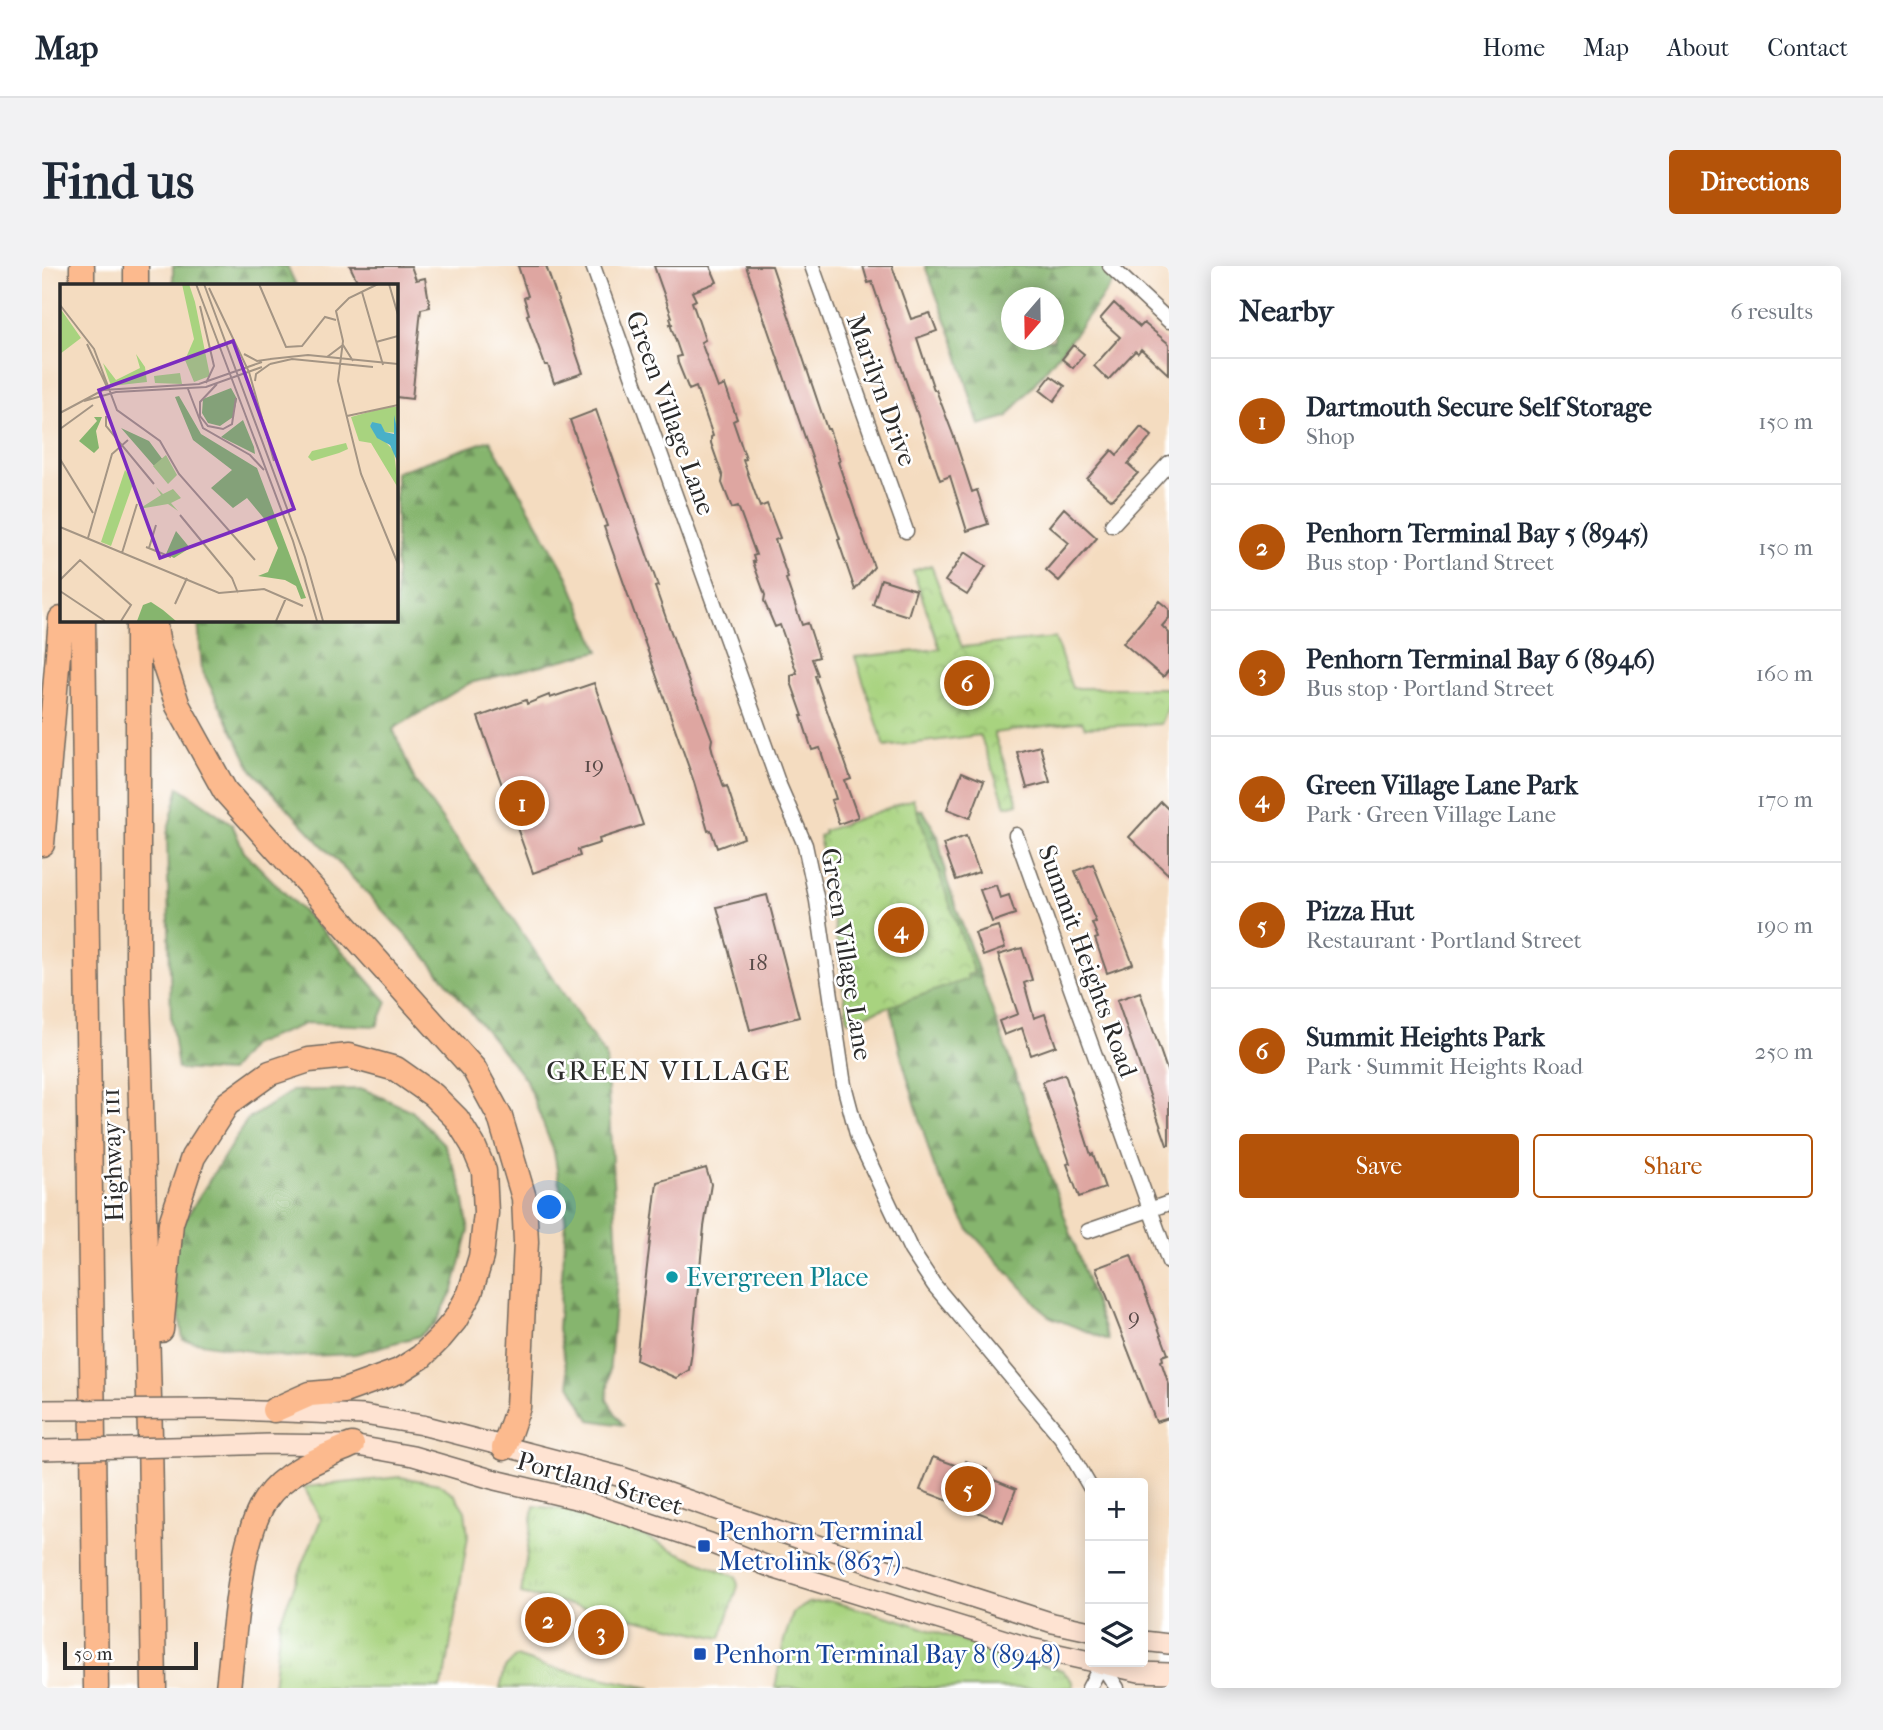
<!DOCTYPE html>
<meta charset="utf-8">
<style>
body{margin:0;font-family:"IM FELL French Canon",serif;background:#f2f2f3;color:#1f2937}
.controls{position:absolute;right:21px;bottom:21px;display:grid;overflow:hidden;border-radius:7px;box-shadow:0 4px 18px #0003}
.controls button{width:63px;height:63px;display:grid;place-items:center;padding:0;border:0;border-bottom:2px solid #e0e1e3;background:#fff;color:#1f2937;font:35px sans-serif}
.compass{position:absolute;left:959px;top:21px;width:63px;height:63px;border-radius:50%;background:#fff;box-shadow:0 4px 18px #0003;rotate:200deg}
.scale{position:absolute;left:21px;bottom:18px;width:135px;box-sizing:border-box;padding-left:7px;border:4px solid #2b2b2b;border-top:0;font-size:19px;line-height:24px;white-space:nowrap;color:#2b2b2b;-webkit-text-stroke:5px #fff;paint-order:stroke}
.you{position:absolute;left:508px;top:942px;width:24px;height:24px;margin:-18px;border:5px solid #fff;border-radius:50%;background:#1a73e8;box-shadow:0 0 0 10px #1a73e833}
.badge{display:grid;place-items:center;width:46px;height:46px;border-radius:50%;background:#b45309;color:#fff;font-size:23px;font-weight:700}
.pin{position:absolute;translate:-50% -50%;border:4px solid #fff;box-shadow:0 2px 7px #0006}
.list{margin:0;padding:0;list-style:none}
h2{display:flex;justify-content:space-between;align-items:center;height:91px;margin:0;padding:0 28px;font-size:30px}
h2 small{font-size:23px;font-weight:400;color:#747a83}
.list li{display:grid;grid-template-columns:46px 1fr auto;gap:21px;align-items:center;box-sizing:border-box;height:126px;padding:0 28px;border-top:2px solid #e0e1e3}
.list b{display:block;font-size:26px;white-space:nowrap}
.list p{margin:0;font-size:23px;white-space:nowrap;color:#747a83}
.list em{font-size:23px;font-style:normal;color:#747a83}
.actions{display:flex;gap:14px;padding:21px 28px}
.actions a{flex:1;padding:16px 0;border:2px solid #b45309;border-radius:7px;text-align:center;font-size:24px;color:#b45309}
.actions .main{background:#b45309;color:#fff}
.icon{flex:none;width:38px;height:38px;fill:none;stroke:currentColor;stroke-width:2;stroke-linecap:round;stroke-linejoin:round}
.map{position:relative;flex:none;width:1127px;height:1422px;overflow:hidden;border-radius:7px}
header{display:flex;align-items:center;gap:42px;box-sizing:border-box;height:98px;padding:0 35px;background:#fff;border-bottom:2px solid #e0e1e3}
header strong{font-size:33px}
nav{display:flex;gap:38px;margin-inline-start:auto;font-size:24px}
.intro{display:flex;align-items:center;justify-content:space-between;box-sizing:border-box;height:168px;padding:0 42px}
h1{margin:0;font-size:49px}
.button{padding:18px 32px;border-radius:7px;background:#b45309;color:#fff;font-size:24px;font-weight:700}
main{display:flex;gap:42px;padding:0 42px}
aside{flex:1;background:#fff;border-radius:7px;box-shadow:0 4px 18px #0003}
.map>svg:first-child{display:block}
.grass{fill:url(#grass-tufts);stroke:#6a7f55;stroke-width:2}
.forest{fill:url(#forest-firs);stroke:#58704c;stroke-width:2;fill-rule:evenodd}
.park{fill:url(#park-crowns);stroke:#6a7f55;stroke-width:2}
.building{fill:#dea6a1}
.lines{fill:none;stroke-linecap:round;stroke-linejoin:round}
.minor-casing{stroke:#71695f;stroke-width:17}
.secondary-casing{stroke:#71695f;stroke-width:22}
.motorway-casing{stroke:#71695f;stroke-width:27}
.minor{stroke:#fff;stroke-width:14}
.secondary{stroke:#fee3d2;stroke-width:19}
.motorway{stroke:#fcba8e;stroke-width:24}
.secondary-bridge-casing{stroke:#71695f;stroke-width:22;stroke-linecap:butt}
.secondary-bridge{stroke:#fee3d2;stroke-width:19}
.culture-dot{fill:#0f9aa8;stroke:#fff;stroke-width:2.5}
.transit-dot{fill:#1a4fb4;stroke:#fff;stroke-width:2.5}
.labels{text-anchor:middle;stroke-width:5;stroke-linejoin:round;paint-order:stroke}
.number-label{font-size:23px;fill:#584a48}
.street-label{font-size:26px;fill:#2b2b2b;stroke:#fff}
.culture-label{font-size:26px;fill:#0d838f;stroke:#fff;text-anchor:start}
.transit-label{font-size:26px;fill:#164399;stroke:#fff;text-anchor:start}
.neighbourhood-label{font-size:28px;letter-spacing:2px;fill:#2b2b2b;stroke:#fff}
.inset-road{fill:none;stroke:#a49584;stroke-width:2}
.view{fill:#7b2cbf;fill-opacity:0.15;stroke:#7b2cbf;stroke-width:3.5}
.inset-edge{fill:none;stroke:#2b2b2b;stroke-width:3.5}
</style>
<header>
<strong>Map</strong>
<nav><a>Home</a><a>Map</a><a>About</a><a>Contact</a></nav>
</header>
<div class="intro"><h1>Find us</h1><a class="button">Directions</a></div>
<main>
<div class="map">
<svg width="1127" height="1422" viewBox="0 0 1127 1422">
<defs>
<pattern id="grass-tufts" width="24" height="20" patternUnits="userSpaceOnUse" patternTransform="scale(1.75)"><rect width="24" height="20" fill="#a8d37f"/><path d="M3 7l-1-3M5 7V3M7 7l1-3M15 17l-1-3M17 17v-4M19 17l1-3" fill="none" stroke="#91b56e"/></pattern>
<pattern id="forest-firs" width="22" height="20" patternUnits="userSpaceOnUse" patternTransform="scale(1.75)"><rect width="22" height="20" fill="#86b56e"/><path d="M5 1l3.5 6h-7zM16 11l3.5 6h-7z" fill="#6e935b"/></pattern>
<pattern id="park-crowns" width="20" height="18" patternUnits="userSpaceOnUse" patternTransform="scale(1.75)"><rect width="20" height="18" fill="#a8d37f"/><path d="M2 6a3 3 0 1 1 6 0M12 15a3 3 0 1 1 6 0" fill="none" stroke="#91b56e"/></pattern>
</defs>
<rect width="100%" height="100%" fill="#fff"/>
<filter id="ink" filterUnits="userSpaceOnUse"><feTurbulence type="fractalNoise" baseFrequency=".0143" numOctaves="2"/><feDisplacementMap in="SourceGraphic" scale="14" xChannelSelector="R" yChannelSelector="G"/><feConvolveMatrix kernelMatrix="1 2 1 2 8 2 1 2 1" color-interpolation-filters="sRGB"/></filter>
<filter id="wash" filterUnits="userSpaceOnUse"><feTurbulence type="fractalNoise" baseFrequency=".00686" numOctaves="4" result="noise"/><feDisplacementMap in="SourceGraphic" scale="28" xChannelSelector="R" yChannelSelector="G"/><feGaussianBlur stdDeviation="1.57" result="paint"/><feColorMatrix in="noise" values="0 0 0 0 0 0 0 0 0 0 0 0 0 0 0 0 0 1.4 0 .05"/><feComposite in="paint" operator="in"/></filter>
<g filter="url(#wash)">
<rect width="100%" height="100%" fill="#f4dcc0"/>
<path class="grass" d="M358,1211l39,7 15,10 11,17 3,25 -22,136 -6,16h-167l7,-67 41,-102 -17,-32z
M492,1240l34,4 60,17 42,22 66,28 2,9 -17,52 -200,-44z
M787,1335l71,19 91,31 71,19 11,12v6h-298l9,-48 9,-27 16,-10z
M474,1391l31,10 104,21h-151l5,-20z"/>
<path class="forest" d="M131,0h114l9,19h-123z
M883,0h179l12,12 -44,60 -65,79 -28,8 -25,-84zM970,32h42v42h-42z
M448,174l78,137 31,74 -129,32 -77,46 22,52 100,141 91,135 12,210 -11,133 16,25 -33,-5 -20,-35 -12,-56 8,-106 -12,-71 -28,-72 -99,-122 -175,-188 -50,-100 -4,-50h198v-148z
M137,521l53,37 12,28 105,106 38,44 -10,24 -70,-3 -56,22 -22,27 -51,-3 -7,-49 -4,-186z
M866,543l15,1 15,26 9,45 161,459 -60,-24 -79,-86 -35,-63 -34,-115 -14,-66z
M321,823l49,22 32,33 17,40 8,47 -16,59 -17,33 -17,13 -64,18 -70,3 -102,-17 -14,-95 78,-125 45,-29z"/>
<path class="park" d="M889,299l31,82 93,-9 17,50h97v17l-9,19 -75,3 -3,-6 -88,12 24,70 -12,3 -26,-71 -95,12 -30,-90 85,-8 -27,-78z
M871,533l61,174 -7,2 1,4 -120,42 -17,-121 -12,-64 6,-2 -1,-3z"/>
<g id="blocks">
<path class="building" d="M308,0h61l5,14 9,-2 5,29 -9,2 -9,90 -16,-2v-112h-37z
M476,0h28l37,107 -29,10 -6,-18h-3l-18,-50 2,-1 -5,-16 4,-2z
M612,0h56l7,16 -25,10 4,8 -4,2 13,38 -4,2 17,46 7,-3 12,34 -4,2 13,38 -3,1 17,47 7,-3 13,34 -5,2 13,38 -2,1 16,46 6,-2 11,34 -7,2 6,16 -3,1 36,103 -6,2 13,36 -19,7 -8,-24 5,-1 -16,-51 -8,2 -11,-34h2l-12,-34v-7l6,-2 -17,-48 -5,2 -11,-26 1,-6 -12,-33h2l-2,-6 3,-1 -18,-49 -6,2 -10,-25 1,-6 -12,-34v-6l2,-1 -17,-49 -7,3 -11,-27 -1,-6 4,-1 -11,-32h2l-2,-6 2,-1z
M704,0h26l55,163h2l11,32 -2,1 36,105 -19,23 -17,-50 2,-1z
M821,0h29l19,53 19,-6 7,18 -20,7 17,52h2l18,47 18,55 5,-2 11,34 -21,7 -17,-55 -10,4 -68,-198 -4,1z
M1072,37l26,24 4,-4 25,21v31l-28,-26 -3,4 -3,-2 -27,29 -14,-14 26,-29 -20,-18z
M1031,79l11,9 -11,14 -11,-9z
M1009,110l14,10 -11,15 -14,-11z
M554,144l62,176 -3,1 38,107 4,5 15,40 -1,6 4,16 9,26 3,-1 17,52 -27,10 -6,-18 -3,1 -14,-49 -90,-255 3,-1 -37,-106z
M1099,161l11,9 -24,28 10,9 -26,27 -25,-21 25,-29 5,5z
M1022,242l33,30 -38,43 -13,-11 23,-27 -20,-17z
M923,286l21,14 -19,29 -22,-14z
M839,313l35,11 -8,26 -35,-11z
M1117,335l10,8v9l-7,8 7,7v37l-6,7 -40,-34z
M552,417l49,142 -44,14 1,4 -22,7 2,6 -47,17 -55,-156 48,-17 1,4 22,-9 1,3z
M998,480l10,36 -23,6 -10,-36z
M920,506l22,9 -14,37 -23,-9z
M1119,536l8,8v65l-40,-38z
M924,570l13,36 -23,8 -13,-36z
M1051,598l40,100 -26,9 -12,-34 3,-1 -6,-15 4,-1 -21,-51z
M954,619l4,13 9,-3 6,19 -23,8 -12,-32z
M725,629l32,122 -49,13 -33,-123z
M956,660l7,22 -22,8 -8,-23z
M980,682l10,32 -8,3 10,35 11,-4 11,32 -25,9 -9,-27 -18,7 -5,-14 19,-7 -20,-59z
M1098,726l29,84v69h-2l-50,-145z
M1023,808l26,81 2,-1 12,34 -26,9 -12,-33 3,-1 -28,-81z
M664,902l5,16 -7,43 -13,131 -2,12 -13,8 -40,-18 21,-178z
M1089,989l37,99 -6,2 1,4 -2,1 8,24v33l-13,4 -60,-154z
M891,1191l30,11 3,-7 21,8 -3,7 32,13 -13,33 -83,-32z"/>
</g>
</g>
<g filter="url(#ink)">
<use href="#blocks" fill-opacity="0" stroke="#71695f" stroke-width="2"/>
<g class="lines">
<defs>
<path id="minor" d="M551,0l186,519 26,60 12,56 27,184 14,53 53,112 23,35 127,152 29,50
M770,0l94,265
M1068,0l59,55
M1070,259l57,-62
M974,569l153,427
M1046,965l81,-28
M1060,1399l15,23
M1047,1422l14,-26"/>
<path id="secondary" d="M168,1143l154,6 58,10 200,52 287,100 144,46 37,8
M170,1180l58,-2 82,1 61,11 82,24 89,21 126,42 65,26 256,79 108,24 30,1
M1101,1375l26,3"/>
<path id="motorway" d="M94,0v19
M40,19v-19
M41,354l13,1068
M96,354v374l12,442 4,252
M112,354l4,25 20,61 47,85 249,278 26,48 24,81 2,44 -8,165 -14,41
M0,578l19,-225
M119,1064l10,-107 22,-66 34,-53 43,-31 39,-13 40,-4 47,13 37,26 24,24 16,26 11,26 2,42 -5,44 -11,36 -15,27 -15,18 -19,19 -22,14 -55,20 -34,3 -36,16
M186,1422c6,-49 11,-150 38,-189 19,-28 56,-41 86,-54"/>
</defs>
<use href="#minor" class="minor-casing"/>
<use href="#secondary" class="secondary-casing"/>
<use href="#motorway" class="motorway-casing"/>
<use href="#minor" class="minor"/>
<use href="#secondary" class="secondary"/>
<use href="#motorway" class="motorway"/>
<defs>
<path id="secondary-bridge" d="M0,1144l168,-1
M0,1184l170,-4"/>
</defs>
<use href="#secondary-bridge" class="secondary-bridge-casing"/>
<use href="#secondary-bridge" class="secondary-bridge"/>
</g>
</g>
<circle class="culture-dot" cx="630" cy="1011" r="7"/>
<g class="transit-dot">
<rect x="655" y="1273" width="14" height="14" rx="3.5"/>
<rect x="651" y="1381" width="14" height="14" rx="3.5"/>
</g>
<g class="labels">
<g class="number-label">
<text x="552" y="506">19</text>
<text x="716" y="704">18</text>
<text x="1092" y="1058">9</text>
</g>
<g class="street-label">
<text transform="translate(840 124) rotate(70)" y="9">Marilyn Drive</text>
<text transform="translate(629 147) rotate(70)" y="9">Green Village Lane</text>
<text transform="translate(805 688) rotate(81)" y="9">Green Village Lane</text>
<text transform="translate(1046 695) rotate(70)" y="9">Summit Heights Road</text>
<text transform="translate(70 889) rotate(-92)" y="9">Highway 111</text>
<text transform="translate(558 1217) rotate(16)" y="9">Portland Street</text>
</g>
<g class="culture-label">
<text x="644" y="1020">Evergreen Place</text>
</g>
<g class="transit-label">
<text x="676" y="1274">Penhorn Terminal<tspan x="676" dy="30">Metrolink (8637)</tspan></text>
<text x="672" y="1397">Penhorn Terminal Bay 8 (8948)</text>
</g>
<g class="neighbourhood-label">
<text x="627" y="814">GREEN VILLAGE</text>
</g>
</g>
<g transform="translate(18 18)">
<rect width="338" height="338" fill="#f4dcc0"/>
<path d="M122,0h7l6,18 15,74 -16,6 -9,-22 9,-21zM76,70l9,13 2,15 -36,4 -8,-23 13,17 24,-12zM120,89l2,11 -27,-1 -1,-7z" fill="#a8d37f"/>
<path d="M171,104l6,11 -4,18 -13,9 -12,-3 -6,-10 1,-14zM119,112l22,38 56,34 49,130 -5,1 -5,-13 -11,-6 -27,-4 10,-4 10,-24 -11,-26 -20,-24 -14,10 -22,-20 21,-18 -39,-30 -18,-43zM34,133h8l-6,14 3,17 -5,5 -15,-12 18,-20zM183,136l11,27 1,7 -34,-17zM61,144l28,13 14,19 5,22zM116,247l14,17 -16,10 -8,-4zM91,318l12,8 13,11h-39l6,-16z" fill="#86b56e"/>
<path d="M286,159l2,6 -9,4 -27,8 -4,-4 4,-6z" fill="#a8d37f"/>
<path d="M0,24l21,30 -21,16zM327,123h11v26l-13,-1 -13,-10 -2,4 24,25 4,37 -27,-45 -12,-2 -8,-24zM106,171l11,20 -9,9 -15,-18zM65,186l9,11 -23,65 -10,-4zM96,203l7,7 10,-5 8,9 -10,5 7,8 -10,-7 -29,5 22,-14z" fill="#a8d37f"/>
<path d="M334,131l4,18v30l-8,-18 -13,-7 -7,-12 2,-4 9,2 4,8 9,2z" fill="#49b0c8"/>
<path class="inset-road" d="M136,0l97,257 24,80M144,0l101,273 18,64M199,0l27,63 16,-1 23,-29 11,3M318,0l-29,14 -13,13 7,30 -5,40 23,93 37,90M329,0l9,31M149,4l40,84 25,89M302,8l21,73M0,21l34,44 23,61 43,31 19,33 76,86M140,22l14,60 -8,17M316,58l22,-6M27,60l21,45M184,70l13,7 14,-2M267,73l16,-12 10,16M210,75l38,-4 90,9M210,80l22,-5 81,8M195,97l1,-7 14,-10M157,100l-17,18v14l8,10 15,3 9,-5 4,-26M128,105l15,39 47,27 14,15M24,117l32,-9 90,-5 56,-20M0,129l43,-23 96,-6 63,-22M46,132v10l48,58M287,132l51,-11M0,145l33,-24M0,175l33,54M120,231l52,63 6,15M0,243l159,66 45,-4 39,17M28,254l24,-84 16,-14M86,263l25,10M89,264l7,-23M62,269l15,-49M0,296l20,-20 51,45 -10,16M0,307l45,30M115,320l12,-26M216,337l10,-23"/>
<path class="view" d="M173,57l61,168 -134,49 -61,-168z"/>
<rect width="338" height="338" class="inset-edge"/>
</g>
</svg>
<div class="controls">
<button>+</button>
<button>−</button>
<button><svg class="icon" aria-label="layers" viewBox="0 0 24 24"><path d="M12 4l9 5-9 5-9-5zM3 14l9 5 9-5"/></svg></button>
</div>
<svg class="compass" viewBox="-18 -18 36 36"><path d="M0-13l5 13h-10z" fill="#e53935"/><path d="M0 13l5-13h-10z" fill="#747a83"/></svg>
<div class="scale">50 m</div>
<div class="you"></div>
<div class="pin badge" style="left:480px;top:537px">1</div>
<div class="pin badge" style="left:506px;top:1354px">2</div>
<div class="pin badge" style="left:559px;top:1366px">3</div>
<div class="pin badge" style="left:859px;top:664px">4</div>
<div class="pin badge" style="left:926px;top:1223px">5</div>
<div class="pin badge" style="left:925px;top:417px">6</div>
</div>
<aside>
<h2>Nearby<small>6 results</small></h2>
<ul class="list">
<li><span class="badge">1</span><div><b>Dartmouth Secure Self Storage</b><p>Shop</p></div><em>150 m</em></li>
<li><span class="badge">2</span><div><b>Penhorn Terminal Bay 5 (8945)</b><p>Bus stop · Portland Street</p></div><em>150 m</em></li>
<li><span class="badge">3</span><div><b>Penhorn Terminal Bay 6 (8946)</b><p>Bus stop · Portland Street</p></div><em>160 m</em></li>
<li><span class="badge">4</span><div><b>Green Village Lane Park</b><p>Park · Green Village Lane</p></div><em>170 m</em></li>
<li><span class="badge">5</span><div><b>Pizza Hut</b><p>Restaurant · Portland Street</p></div><em>190 m</em></li>
<li><span class="badge">6</span><div><b>Summit Heights Park</b><p>Park · Summit Heights Road</p></div><em>250 m</em></li>
</ul>
<div class="actions"><a class="main">Save</a><a>Share</a></div>
</aside>
</main>
